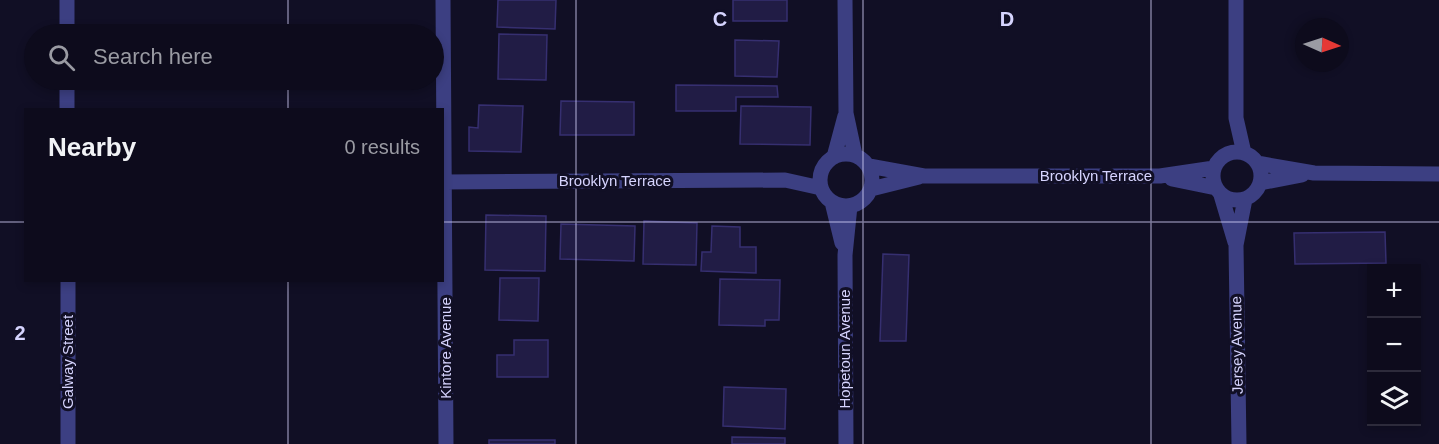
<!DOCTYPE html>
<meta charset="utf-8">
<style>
body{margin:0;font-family:Arial,sans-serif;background:#1b1929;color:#f1f3f6}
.controls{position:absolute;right:18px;bottom:18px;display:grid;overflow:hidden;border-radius:0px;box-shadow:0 3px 9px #0003}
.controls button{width:54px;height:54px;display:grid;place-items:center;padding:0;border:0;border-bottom:2px solid #2d2b3b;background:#0d0b1c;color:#f1f3f6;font:30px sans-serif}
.compass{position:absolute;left:1295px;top:18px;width:54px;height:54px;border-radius:50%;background:#0d0b1c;box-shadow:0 3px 9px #0003;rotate:93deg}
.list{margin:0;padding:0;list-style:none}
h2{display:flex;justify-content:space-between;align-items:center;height:78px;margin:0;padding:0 24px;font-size:26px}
h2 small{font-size:20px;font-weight:400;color:#9a9ba3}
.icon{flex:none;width:33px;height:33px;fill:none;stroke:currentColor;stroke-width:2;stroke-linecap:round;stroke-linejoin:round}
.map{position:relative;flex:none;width:1439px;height:444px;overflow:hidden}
.search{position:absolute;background:#0d0b1c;box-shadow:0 3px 9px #0003;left:24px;top:24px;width:420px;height:66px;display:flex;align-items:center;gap:15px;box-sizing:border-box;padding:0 21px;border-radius:33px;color:#9a9ba3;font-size:22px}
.panel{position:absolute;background:#0d0b1c;box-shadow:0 3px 9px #0003;left:24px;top:108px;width:420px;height:174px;border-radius:0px}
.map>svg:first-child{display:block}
.building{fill:#211c45;stroke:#362f70;stroke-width:1.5}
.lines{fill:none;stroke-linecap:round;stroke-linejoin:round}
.minor{stroke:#3c3f82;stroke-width:15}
.grid{fill:none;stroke:#d6d4fe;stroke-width:1.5;stroke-opacity:0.55}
.labels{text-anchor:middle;stroke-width:6;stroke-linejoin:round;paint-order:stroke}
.street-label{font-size:15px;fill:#d6d4fe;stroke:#110f25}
.grid-label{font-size:20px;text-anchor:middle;font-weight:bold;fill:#d6d4fe;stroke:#110f25;stroke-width:6;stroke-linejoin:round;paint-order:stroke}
</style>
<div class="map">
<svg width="1439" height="444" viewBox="0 0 1439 444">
<rect width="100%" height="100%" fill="#110f25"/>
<path class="building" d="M498,0h58l-1,29 -58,-2z
M733,0h54v21h-54z
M499,34l48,1 -1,45 -48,-1z
M735,40l44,1 -2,36 -42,-1z
M676,85l101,1 1,11h-42v14h-60z
M561,101l73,1v33h-74z
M479,105l44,1 -2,46 -52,-1v-24l9,1z
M741,106l70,1 -1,38 -70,-1z
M486,215l60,1 -1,55 -60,-1z
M644,221l53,2 -1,42 -53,-1z
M561,224l74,2 -1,35 -74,-2z
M712,226l28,1v20h16v26l-55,-2 1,-19h9z
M1385,232l1,31 -91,1 -1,-31z
M883,254l26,1 -3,86h-26z
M500,278h39l-1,43 -39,-1z
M720,279l60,1 -1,40h-14v6l-46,-1z
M514,340h34v37h-51v-22h17z
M724,387l62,2 -1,40 -62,-3z
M732,437l53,1v6h-53z
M489,440h66v4h-66z"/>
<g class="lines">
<path class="minor" d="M67,0v34
M443,0l3,444
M845,0l1,113 9,42
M1236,0v118l8,35
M67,80v30
M1213 176a24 24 0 1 1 48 0a24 24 0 1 1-48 0Z
M820 180a26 26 0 1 1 52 0a26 26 0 1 1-52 0Z
M834,157l11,-41
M1257,163l57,10 125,1
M869,166l55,10h236l54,-8
M1172,179l44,9
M444,182l341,-2 36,8
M1260,183l42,-8
M871,189l48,-12
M1221,195l14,47
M832,202l10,41
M68,280v164
M846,444l-1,-189 5,-49
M1239,444l-3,-199 9,-46"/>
</g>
<path class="grid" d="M288,0v34M576,0v444M863,0v444M1151,0v444M288,80v30M0,222h26M442,222h997M288,280v164"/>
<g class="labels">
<g class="street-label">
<text x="1096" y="181">Brooklyn Terrace</text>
<text x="615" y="186">Brooklyn Terrace</text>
<text transform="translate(1237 345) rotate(-91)" y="5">Jersey Avenue</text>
<text transform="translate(446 348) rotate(-90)" y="5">Kintore Avenue</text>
<text transform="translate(845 349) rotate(-90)" y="5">Hopetoun Avenue</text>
<text transform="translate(68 362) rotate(-90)" y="5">Galway Street</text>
</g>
</g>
<g class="grid-label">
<text x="720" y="26">C</text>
<text x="1007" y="26">D</text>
<text x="20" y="340">2</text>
</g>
</svg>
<div class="controls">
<button>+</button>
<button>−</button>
<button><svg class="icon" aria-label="layers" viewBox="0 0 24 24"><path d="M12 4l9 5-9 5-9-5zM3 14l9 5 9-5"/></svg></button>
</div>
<svg class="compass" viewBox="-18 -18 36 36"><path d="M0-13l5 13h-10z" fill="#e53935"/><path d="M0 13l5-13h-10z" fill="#9a9ba3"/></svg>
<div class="search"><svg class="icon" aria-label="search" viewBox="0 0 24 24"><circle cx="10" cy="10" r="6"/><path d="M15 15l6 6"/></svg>Search here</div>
<section class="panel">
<h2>Nearby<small>0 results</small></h2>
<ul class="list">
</ul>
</section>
</div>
